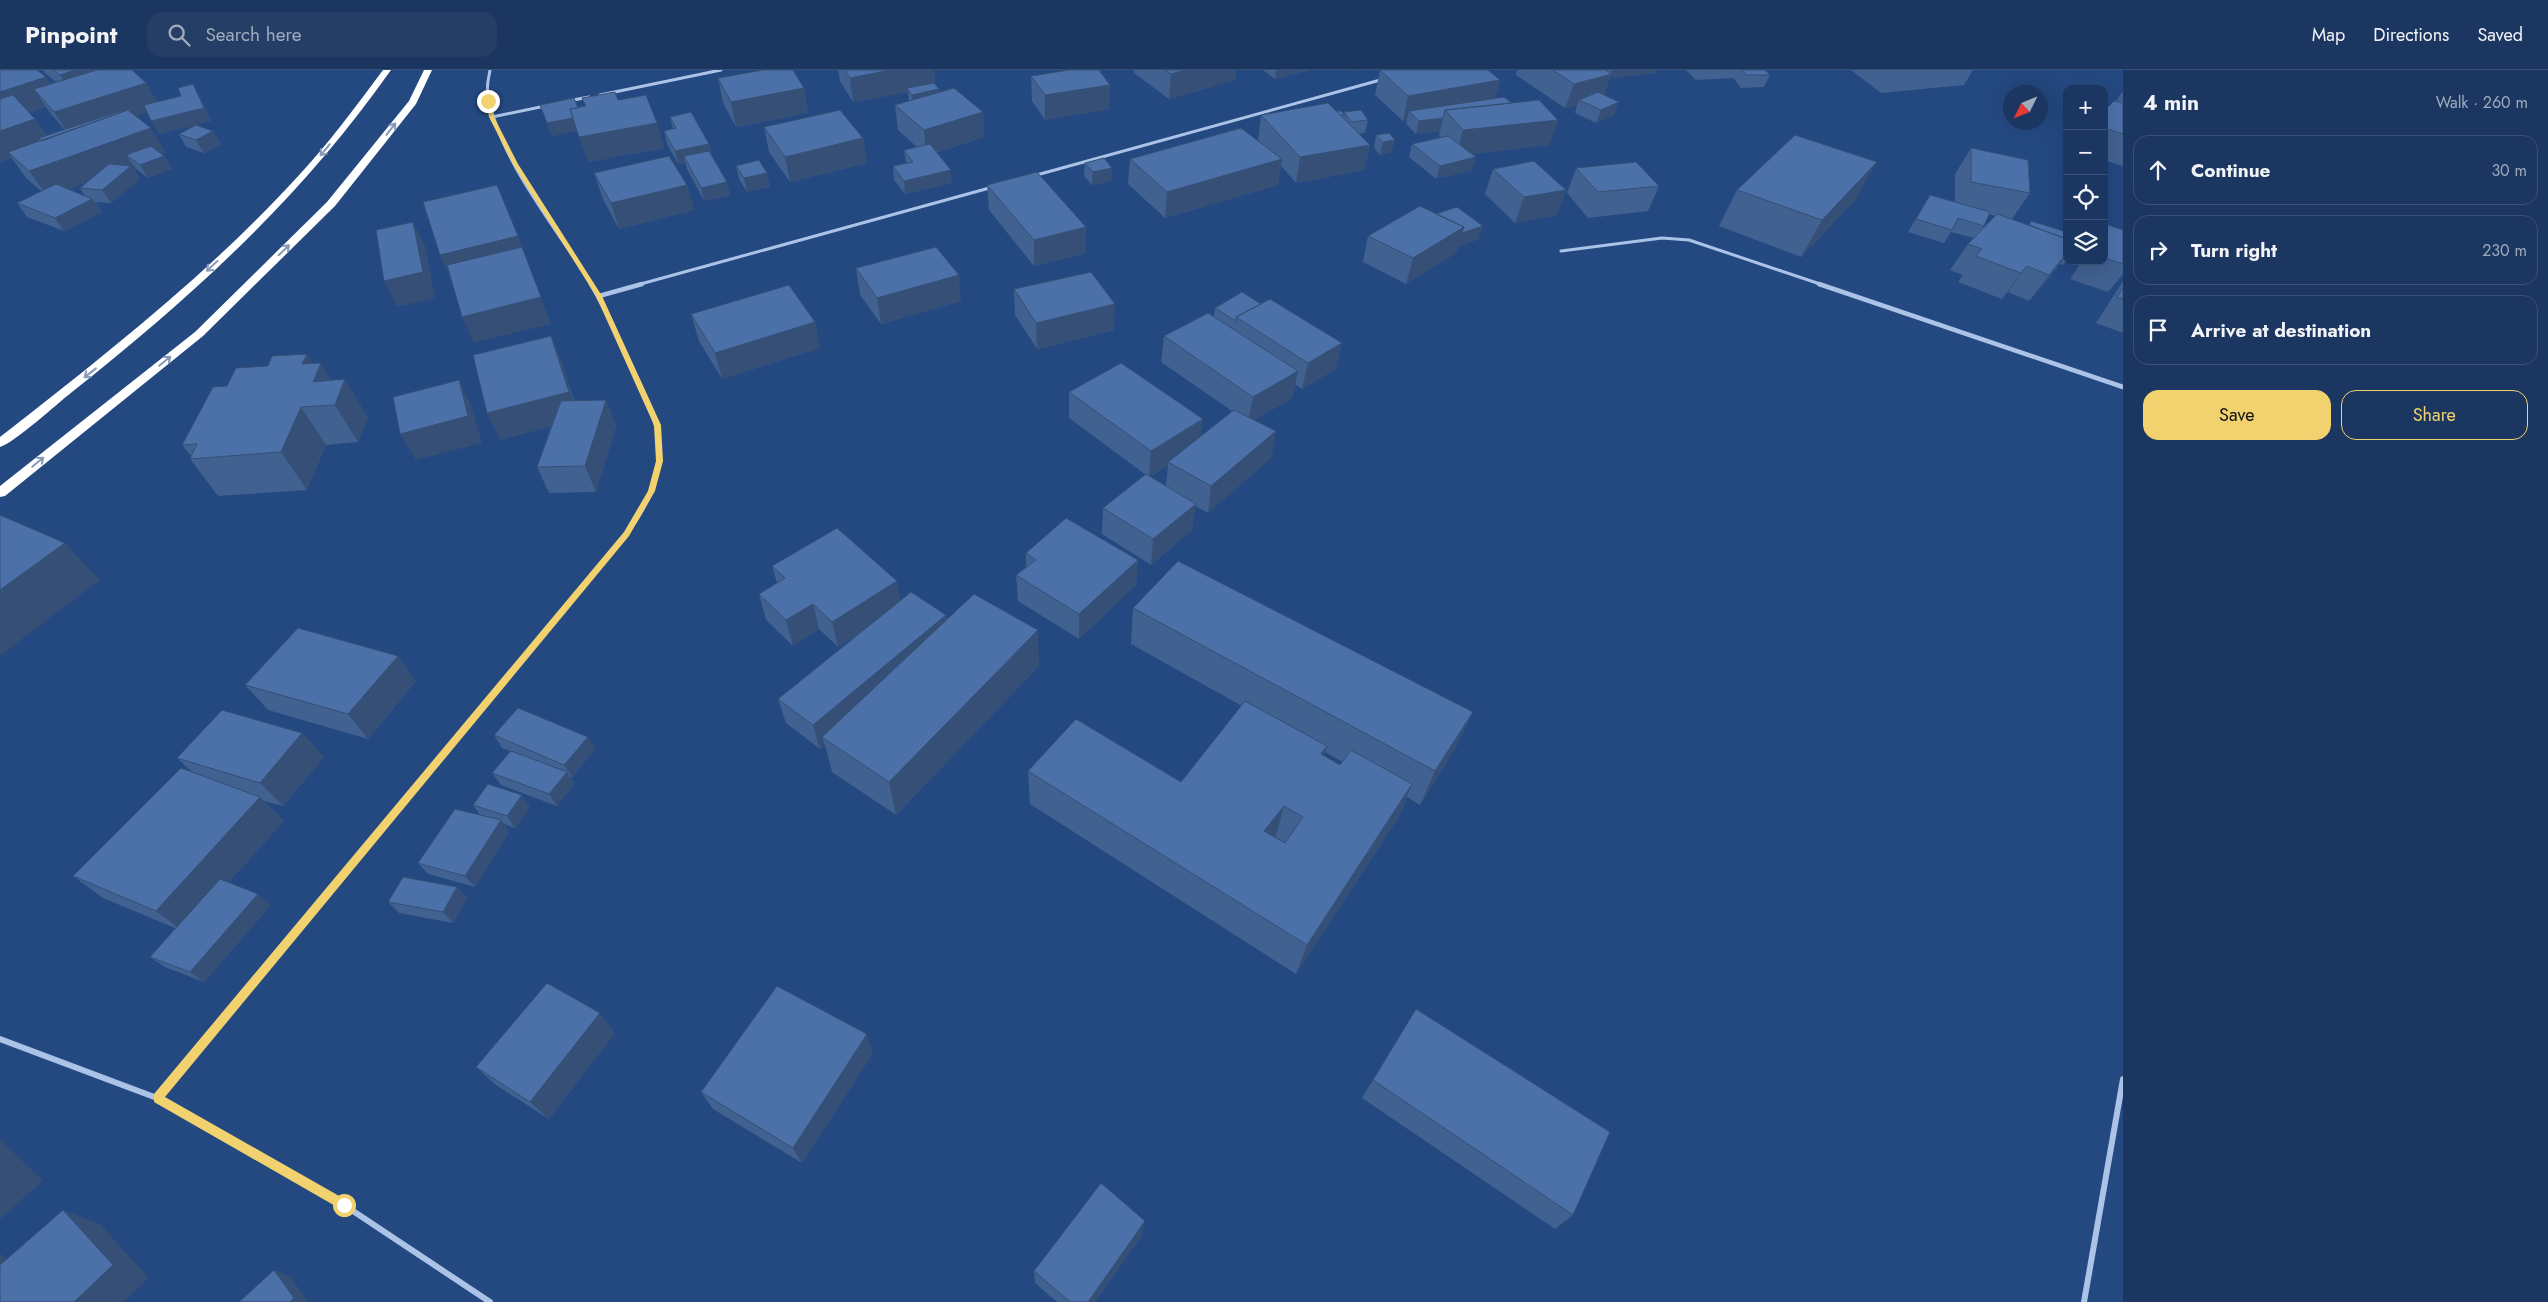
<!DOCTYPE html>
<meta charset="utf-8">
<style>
body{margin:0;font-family:Jost,sans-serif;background:#243e66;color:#f1f3f6}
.controls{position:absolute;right:15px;top:15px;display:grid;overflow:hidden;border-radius:10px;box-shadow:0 5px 20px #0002}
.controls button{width:45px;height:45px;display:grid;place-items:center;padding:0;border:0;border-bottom:1px solid #395075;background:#1b3660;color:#f1f3f6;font:25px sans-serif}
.compass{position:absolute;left:2003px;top:15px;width:45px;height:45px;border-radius:50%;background:#1b3660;box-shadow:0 5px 20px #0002;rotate:227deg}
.stop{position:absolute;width:15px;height:15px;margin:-11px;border:4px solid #f1d26e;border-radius:50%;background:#fff}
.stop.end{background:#f1d26e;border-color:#fff;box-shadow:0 1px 5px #0008}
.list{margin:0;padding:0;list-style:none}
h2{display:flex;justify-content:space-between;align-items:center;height:65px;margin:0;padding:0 20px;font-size:21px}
h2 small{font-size:16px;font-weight:400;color:#a0abbd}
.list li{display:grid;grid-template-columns:32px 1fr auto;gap:15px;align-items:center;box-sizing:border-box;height:70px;margin:0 10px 10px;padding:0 10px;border:1px solid #395075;border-radius:15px}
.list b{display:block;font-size:19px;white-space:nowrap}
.list em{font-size:16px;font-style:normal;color:#a0abbd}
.actions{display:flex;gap:10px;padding:15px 20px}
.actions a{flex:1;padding:11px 0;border:1px solid #f1d26e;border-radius:15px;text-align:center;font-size:18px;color:#f1d26e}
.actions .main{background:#f1d26e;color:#111}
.icon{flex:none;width:28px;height:28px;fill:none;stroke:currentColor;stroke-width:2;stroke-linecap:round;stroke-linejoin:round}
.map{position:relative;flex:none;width:2123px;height:1232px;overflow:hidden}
header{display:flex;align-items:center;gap:30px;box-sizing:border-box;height:70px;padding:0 25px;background:#1b3660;border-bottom:1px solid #395075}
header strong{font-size:24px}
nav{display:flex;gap:28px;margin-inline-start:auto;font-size:18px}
.search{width:350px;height:45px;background:#243e66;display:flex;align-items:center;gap:12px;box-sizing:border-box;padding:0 18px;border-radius:15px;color:#a0abbd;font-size:19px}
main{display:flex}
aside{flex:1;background:#1b3660}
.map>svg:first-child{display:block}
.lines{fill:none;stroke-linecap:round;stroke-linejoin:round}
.street-far3{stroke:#abc3e7;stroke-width:3}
.street-far2{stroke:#abc3e7;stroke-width:4.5}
.street-far1{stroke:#abc3e7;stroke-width:5}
.street{stroke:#abc3e7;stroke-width:6}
.highway{fill:#fff;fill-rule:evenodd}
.wall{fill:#416191;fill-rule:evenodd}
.shaded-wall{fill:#354f76}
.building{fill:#4c71a9;stroke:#354f76;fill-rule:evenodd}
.oneway{stroke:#879ab9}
.route{fill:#f1d26e}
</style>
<header>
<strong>Pinpoint</strong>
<div class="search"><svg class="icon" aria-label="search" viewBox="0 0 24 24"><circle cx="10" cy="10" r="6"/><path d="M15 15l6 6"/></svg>Search here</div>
<nav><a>Map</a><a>Directions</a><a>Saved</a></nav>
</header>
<main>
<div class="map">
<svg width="2123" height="1232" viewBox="0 0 2123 1232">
<rect width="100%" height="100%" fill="#244880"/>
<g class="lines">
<path class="street-far3" d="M490,0c-1,7 -4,16 -2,23 9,65 70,137 104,192
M600,25l121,-25
M568,31l21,-4
M492,47l53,-11
M1033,106l351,-97
M1561,181l101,-13 27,2 134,45
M637,215l356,-98"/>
<path class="street-far2" d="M591,214c16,26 27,55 40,82 9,21 21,41 26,63 11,47 -17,90 -46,124
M1819,214l304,103
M599,226l43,-12"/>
<path class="street-far1" d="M333,817l279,-335"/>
<path class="street" d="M0,969l157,59 187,107 146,97
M157,1028l177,-213
M2084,1232l39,-223"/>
<path class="highway" d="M383,0h8c-90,128 -197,225 -319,322 -14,11 -58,51 -72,55v-10c105,-82 210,-164 300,-263 30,-32 56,-68 83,-104z
M424,0h8l-16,34 -81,102 -132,130 -198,160 -5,1v-11l195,-154 132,-130 82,-101z"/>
</g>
<path class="wall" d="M0,0l46,7 4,7 6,-2 -10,-8 -3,-4h89l14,13 11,19 43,-5 11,24 -52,13 -11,-22 -12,4 30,37 -3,1 9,15 -24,9 -13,-10 -2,-3 -1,1 8,13 -29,24 -16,-1 7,10 -38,19 -37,-14 -10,-14 24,-12 -15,-13 -14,-20 -12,4zM46,37l5,7 14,16 -18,6 -12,-17 -6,-6zM87,112l-7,6 5,8 -17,-7z
M838,0h96l1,15 4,4v3l44,20 1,25 -47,15 15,31 -47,11 -11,-14 -1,-14 13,-3 -2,-13 13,-3 -19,-17 -3,-25 14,-4 -1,-9 -55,10 -13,-21z
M1134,0h102l-1,10 -66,19 -35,-26z
M1263,0h47l-35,9z
M1380,0l120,10 -5,18 17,5 46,17 -9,25 -77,9v16l-36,9 -27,-22 3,-13 29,-7 -2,-2 1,-4 -24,3 -10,-10 1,-4 -4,1 -28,-26z
M1517,0h140l-1,3 -46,5 -6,17 10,20 -18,8 -21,-10 2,-8 -12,3 -49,-33z
M1686,0h79l5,5 -6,12 -23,1 -7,-9v-1l-38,2z
M1851,0h122l-9,15 -83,8z
M1031,6l79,9v24l-65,11 -13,-19z
M718,8l86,10 4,25 -72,14 -13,-24z
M2123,21v75l-19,-6v-49l12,-10z
M582,28l36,2 39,23 7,25 -76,14 -11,-32 -25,6 -12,-31 38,3 7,-2z
M1336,41l8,2v-1l24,8 -3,13 -7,1 12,11 -6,25 -68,13 -15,-17 -3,19 -113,33 -37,-34 2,-25 128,-19 3,-25z
M670,47l39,27 3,12 15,26 3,13 -26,6 -17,-32 -2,-7 -7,2 -11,-20 -3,-13 9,-2z
M764,57l99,11 4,25 -77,19 -21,-30z
M213,61l8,13 -17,9 -18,-6 -7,-13z
M1389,63l3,19 -12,3 -6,-7 2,-13z
M1971,78l59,45 -18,26 16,6 39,7v28l-4,5 -3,-1 -31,37 -21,-9 -6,7 -44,-17 5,-7 -13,-5 18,-26 6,-6 -23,-6 -7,11 -36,-11 22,-37 25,7v-28zM1989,144l6,2 -15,16 4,-6z
M1085,93l27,5 -1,13 -19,4 -8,-9z
M736,96l31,7 3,14 -23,5 -8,-13z
M1576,98l83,18 -11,25 -60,7 -21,-25z
M1493,99l73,21 -9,25 -42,8 -30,-29z
M594,103l93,12 7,25 -75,19 -16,-30z
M987,115l99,68 -52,13 -45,-56z
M1737,120l119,9 -55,58 -82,-31z
M2108,155l15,5v44l-15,18 -38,-13 12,-18h22v-31z
M1368,166l111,3 -20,7 -3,7 -50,31 -43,-22z
M856,198l105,33 -80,23 -21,-29z
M2123,211v52l-27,-10z
M1014,219l100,41 -77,19 -22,-34z
M1242,222l94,77 -34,20 -7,-5 -3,14 -38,22 22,11 -5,27 -63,55 -13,-7 -3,24 -41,35 -49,-31 1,-26 43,-33 -77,-57v-26l132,44 31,-25 -71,-49 3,-26 50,-19 1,-9zM1168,395l-2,21 -16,-9z
M691,244l124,8 5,26 -98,31 -23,-38z
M551,266l11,27 12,37h32l10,26 -20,66 -47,1 -12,-26 14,-41 -51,14z
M307,284l5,9 20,17 36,37 -10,25 -32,3 -19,45 -89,6 -28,-37 1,-3 -9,-11 45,-59 41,-20z
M1026,483l112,7 -2,25 -57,54 -61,-38 -2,-26 10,-8z
M772,496l129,34 45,15 1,5 92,46 -143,149 -64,-43 -7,-27 -5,4 -34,-26 -8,-24 82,-66 -22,14 -19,-18 -26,17 -27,-26 -7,-26 18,-11z
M1133,538l340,104 -17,35 -36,58 -13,-8 -9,21 -102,156 -266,-170 -2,-33 153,11 61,-76 -111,-62zM1325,682l18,10 -3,3 -16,-9z
M398,586l18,25 -48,58 -100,-29 -23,-25z
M302,663l22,24 -41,49 -19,-5 20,20 -55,61 42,23 -67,77 -39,-15 -15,-10 25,-29 -72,-30 -30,-22 118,-105 -14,-13z
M494,665l94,2 7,12 -23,28h-2l4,7 -17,22 -56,-21 -9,-12 18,-22 -8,-3z
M473,735l57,2 -15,21 -11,-4 5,8 -34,55 -47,-13 -10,-11 62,-48z
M457,817l10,11 -14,25 -54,-10 -11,-11z
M1416,939l157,206 -18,14 -193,-131z
M615,963l-66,86 -53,-34 -20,-18z
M873,983l-71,110 -89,-54 -12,-17z
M1142,1165l-47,67h-38l-22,-19 -1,-12z"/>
<path class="shaded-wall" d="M75,0h48l-47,29 -16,-24z
M891,0h43l1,17 -28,1 1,4 -55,10 -3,-24z
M1185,0h51l-1,10 -66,19 2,-25z
M1276,0h34l-35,9z
M1351,0h9l-10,2z
M1612,0h45l-1,3 -46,5 -7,21 -24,1 -2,5 -12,3 9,-24 37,-9z
M46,7l16,25 -28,-13 12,18 -46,16v-31z
M1500,10l-7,25 -48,5 -36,1 -2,9 -4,1 5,-25z
M146,13l15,25 -90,29 -17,-25z
M193,14l7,13 11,24 -52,13 -8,-13 53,-13z
M1110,15v24l-65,11v-25z
M804,18l4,25 -72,14 -5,-25z
M939,19l1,13 -26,5 -2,-12z
M1619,32l-5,13 -18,8 5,-13z
M983,42l1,25 -58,18 -2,-25z
M582,46l4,13 -34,7 -5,-13z
M1443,48l-3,13 -24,3 3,-13z
M35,49l18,25 -45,8 4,6 -12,4v-31z
M1558,50l-9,25 -93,11 7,-26z
M657,53l7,25 -76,14 -9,-25z
M151,58l15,25 -28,10 -12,-8 7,10 -1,1 8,13 -29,24 -9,-13 29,-24 -83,31 -19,-26z
M213,61l8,13 -17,9 -8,-13z
M863,68l4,25 -77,19 -5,-25z
M1395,70l-3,12 -12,3 3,-13z
M709,74l3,13 -28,-1 1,6 -7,2 -3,-13z
M1370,75l-6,25 -68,13 4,-26z
M164,86l8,13 -24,9 -8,-13z
M1476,87l-4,13 -36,9 4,-13z
M1282,89l-4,26 -113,33 2,-26z
M1877,92l-21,37 -55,58 21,-37z
M1112,98l-1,13 -19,4 1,-13z
M951,100l1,13 -47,11 -1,-13z
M767,103l3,14 -23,5 -3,-14z
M727,112l3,13 -26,6 -3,-13z
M687,115l7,25 -75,19 -8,-26z
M1566,120l-9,25 -42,8 9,-26z
M92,129l10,13 -38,19 -9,-13z
M413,152l13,26 9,50 -38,9 -13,-26z
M1483,156l-4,13 -20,7 -3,7 -50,31 7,-26 51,-31z
M1086,157v26l-52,13v-26z
M518,166l33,88 -77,19 -12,-26 -10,-36 -12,-26z
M2067,183v2l-11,13 -27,33 20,-26z
M2027,196l-19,26 -6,7 19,-26z
M959,205l2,26 -80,23 -4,-26z
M1115,234l-1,26 -77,19 -1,-26z
M815,252l5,26 -98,31 -7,-26z
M551,266l11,27 17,56 -79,21 -13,-27z
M1342,273l-6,26 -34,20 6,-26z
M307,284l10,17 4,-8 18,30 6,-14 23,38 -10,25 -23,-37h-7l-26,-41z
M1298,301l-6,27 -44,25 5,-26z
M459,310l13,27 10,36 -66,17 -16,-26z
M606,330l10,26 -20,66 -11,-26z
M301,337l25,38 -19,45 -26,-38z
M1203,349l-3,27 -32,16v3l-19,12 2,-26z
M1276,361l-5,27 -63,55 3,-27z
M1196,434l-4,26 -41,35 2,-26z
M65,473l35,37 -100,76v-66z
M1138,490l-2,25 -57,54v-25z
M897,511l4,25 -63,41 -6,-25z
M813,534l6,25 -26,17 -7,-26z
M946,545l3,25 -127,97 3,8 -5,4 -7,-24z
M1038,560l1,36 -143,149 -7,-33z
M398,586l18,25 -48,58 -20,-25z
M1473,642l-17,35 -36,58 15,-34z
M302,663l22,24 -41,49 -23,-23z
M588,667l7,12 -23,28 -8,-12z
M1327,676l-11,34 5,-26z
M567,702l7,12 -17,22 -8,-12z
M1412,714l-14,34 -102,156 11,-29z
M522,725l8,12 -15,21 -8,-12z
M260,727l24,24 -100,111 -28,-21z
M1284,736l-9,33 -11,-8z
M501,750l8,12 -34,55 -10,-11z
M457,817l10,11 -14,25 -10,-11z
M258,824l13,11 -67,77 -14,-10z
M600,943l15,20 -66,86 -19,-17z
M867,964l6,19 -71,110 -9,-15z
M0,1069l43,42 -43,38z
M63,1140l37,14 49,54 -26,24h-49z
M1145,1151l-3,14 -47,67h-7z
M0,1183l20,21 -20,19z
M274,1200l16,6 18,26h-18z"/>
<path class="building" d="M0,0h37l9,7 -46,15z
M54,0h21l-15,5z
M97,0h35l14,13 -92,29 -20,-23z
M763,0h30l11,18 -73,14 -13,-24z
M845,0h46l-41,8z
M1069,0h30l11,15 -65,10 -14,-19z
M1165,0h20l-14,4z
M1380,0h108l12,10 -92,16z
M1553,0h52l7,4 -38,10z
M1742,0h23l5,5h-23z
M934,13l5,6 -27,6 -5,-7z
M193,14l11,24 -53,13 -7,-16 37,-9 -3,-8z
M954,18l29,24 -59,18 -29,-25z
M615,22l3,8 28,-5 11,28 -78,14 -9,-28 16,-3 -4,-8z
M1598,22l21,10 -18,8 -22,-10z
M13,25l22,24 -35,12v-32z
M1504,27l8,6 -67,7 -2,8 -24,3 -10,-10z
M574,28l4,10 -8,1 3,9 -26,5 -7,-18z
M1539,30l19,20 -95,10 -18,-20z
M2114,31l9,2v31l-19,-6v-17z
M1328,33l42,42 -70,12 -39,-42z
M128,40l23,18 -122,43 -21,-19z
M840,40l23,28 -78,19 -21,-30z
M1361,40l7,10 -17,2 -7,-10z
M121,41l1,1 -80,29 -3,-3z
M1336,41h5l4,4h-5z
M691,42l18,32 -34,7 -11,-20 12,-3 -6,-11z
M196,55l17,6 -17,9 -17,-6z
M1241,58l41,31 -115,33 -37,-33z
M1389,63l6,7 -12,2 -7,-7z
M1795,65l82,27 -55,58 -85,-30z
M1448,66l28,21 -36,9 -28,-22z
M930,74l21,26 -47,11 -11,-15 20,-4 -9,-12z
M151,76l13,10 -24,9 -14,-10z
M1971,78l57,12 2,33 -59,-11z
M709,81l18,31 -26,6 -17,-32z
M669,86l18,29 -76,18 -17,-30z
M1104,88l8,10 -19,4 -8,-9z
M759,90l8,13 -23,5 -8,-12z
M1534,91l32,29 -42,7 -31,-28z
M1636,92l23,24 -61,6 -22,-24z
M109,94l22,2 -29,24 -22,-2z
M1037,102l49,55 -52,13 -47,-55z
M56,114l36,15 -37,19 -38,-15z
M497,115l21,51 -78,19 -17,-53z
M1930,125l60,17 -6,14 -26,-8 -6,12 -36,-11z
M1420,136l44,21 -51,31 -45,-22z
M1457,137l26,19 -21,7 2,-6 -28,-13z
M1997,144l70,25v14l-18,22 -22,-9 -6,7 -45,-17 6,-7 -14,-5z
M2031,151l36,11v7l-38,-14z
M413,152l10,50 -39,9 -8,-51z
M2108,155l15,5v34l-19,-6v-27z
M522,177l19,50 -79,20 -15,-52z
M936,177l23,28 -82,23 -21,-30z
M1091,202l24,32 -79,19 -22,-34z
M789,215l26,37 -100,31 -24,-39z
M2123,218v11l-6,-2z
M1242,222l19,12 -25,13v4l-21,-13z
M1270,229l72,44 -34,20 -72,-46z
M1208,243l90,58 -45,26 -89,-61z
M551,266l18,56 -82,21 -14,-58z
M307,284l-5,10 19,-1 -8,19 32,-3 -10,26 -34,2 -20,45 -91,7 7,-15 -15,1 31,-58 14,-1 9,-18 32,-2 4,-10z
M1121,293l82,56 -52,32 -82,-59z
M459,310l9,36 -68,18 -7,-37z
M606,330l-21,66 -48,1 24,-66z
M1234,340l42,21 -65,55 -43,-24z
M1146,404l50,30 -43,35 -50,-31z
M0,445l65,28 -65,47z
M1066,448l72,42 -59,54 -63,-39 20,-15 -10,-7z
M837,458l60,53 -65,41 -19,-18 -27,16 -27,-26 26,-16 -13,-12z
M1178,491l295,151 -38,59 -302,-163z
M911,522l35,23 -133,110 -35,-26z
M974,524l64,36 -149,152 -67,-45z
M298,558l100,28 -50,58 -103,-29z
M1245,631l82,45 -6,8 19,11 11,-15 61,34 -105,161 -279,-174 48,-52 105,63zM1284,736l19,11 -18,26 -21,-12z
M518,638l70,29 -24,28 -70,-30z
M222,640l80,23 -42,50 -83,-25z
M511,681l56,21 -18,22 -57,-21z
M181,698l79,29 -104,114 -83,-35z
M488,714l34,11 -15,21 -34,-11z
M455,739l46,11 -36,56 -47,-13z
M403,807l54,10 -14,25 -55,-10z
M220,809l38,15 -68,78 -40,-15z
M547,913l53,30 -70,89 -54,-35z
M777,916l90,48 -74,114 -92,-56z
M1416,939l194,123 -37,83 -200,-135z
M1101,1113l44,38 -57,81h-18l-36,-31z
M63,1140l50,55 -39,37h-74v-37z
M274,1200l20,28 -4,4h-51z"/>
<defs><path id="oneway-shaft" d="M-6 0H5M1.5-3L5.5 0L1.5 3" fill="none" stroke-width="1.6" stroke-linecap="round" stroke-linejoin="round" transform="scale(1.25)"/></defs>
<g class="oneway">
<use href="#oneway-shaft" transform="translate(391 59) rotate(-52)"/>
<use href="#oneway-shaft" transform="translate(325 80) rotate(130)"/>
<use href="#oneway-shaft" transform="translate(284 180) rotate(-44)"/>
<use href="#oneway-shaft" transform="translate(212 196) rotate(137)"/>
<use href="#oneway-shaft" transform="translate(165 291) rotate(-39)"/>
<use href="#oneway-shaft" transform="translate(90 303) rotate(142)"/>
<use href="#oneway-shaft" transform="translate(38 392) rotate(-39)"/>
</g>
<path class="route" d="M488,29l3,2 3,16 24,47 84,132 59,129 2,36 -8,30 -26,45 -464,561 183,104 1,4 -5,6 -190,-109v-8l470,-562 24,-41 8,-30 -2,-36 -58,-129 -83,-132 -24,-47 -3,-16z"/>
</svg>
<div class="controls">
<button>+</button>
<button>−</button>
<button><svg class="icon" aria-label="locate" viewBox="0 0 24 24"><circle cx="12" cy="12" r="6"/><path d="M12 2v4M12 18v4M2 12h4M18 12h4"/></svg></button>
<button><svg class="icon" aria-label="layers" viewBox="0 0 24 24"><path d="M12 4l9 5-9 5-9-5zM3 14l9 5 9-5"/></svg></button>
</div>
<svg class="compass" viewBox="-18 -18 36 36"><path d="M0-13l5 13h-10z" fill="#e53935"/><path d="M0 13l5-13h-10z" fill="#a0abbd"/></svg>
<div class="stop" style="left:344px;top:1135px"></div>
<div class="stop end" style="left:488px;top:31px"></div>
</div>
<aside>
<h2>4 min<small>Walk · 260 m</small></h2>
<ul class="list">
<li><svg class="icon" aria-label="ahead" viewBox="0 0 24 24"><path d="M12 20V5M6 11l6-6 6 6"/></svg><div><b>Continue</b></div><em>30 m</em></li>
<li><svg class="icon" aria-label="right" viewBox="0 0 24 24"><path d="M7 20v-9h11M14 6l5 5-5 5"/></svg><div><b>Turn right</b></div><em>230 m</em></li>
<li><svg class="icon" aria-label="arrive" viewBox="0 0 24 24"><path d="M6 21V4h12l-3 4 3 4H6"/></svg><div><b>Arrive at destination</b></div></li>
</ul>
<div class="actions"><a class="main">Save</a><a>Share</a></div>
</aside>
</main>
